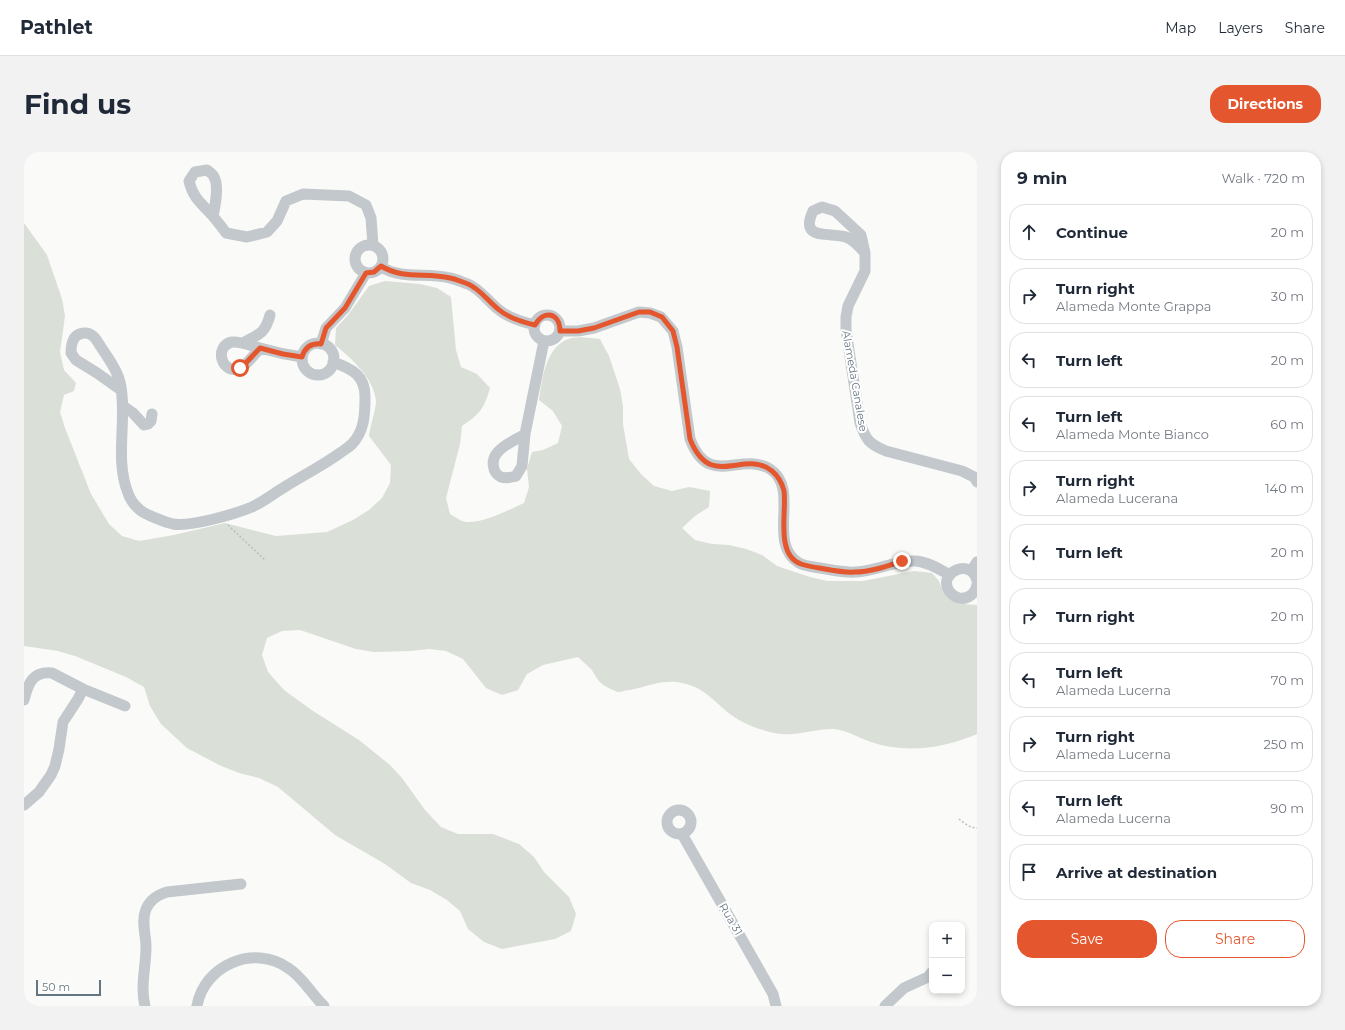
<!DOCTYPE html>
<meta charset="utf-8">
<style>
body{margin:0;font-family:Montserrat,sans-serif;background:#f2f2f3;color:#1f2937}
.controls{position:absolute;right:12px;bottom:12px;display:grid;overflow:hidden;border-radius:8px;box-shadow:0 2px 6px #0003}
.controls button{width:36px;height:36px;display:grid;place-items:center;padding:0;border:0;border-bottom:1px solid #e0e1e3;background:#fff;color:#1f2937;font:20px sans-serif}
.scale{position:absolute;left:12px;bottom:10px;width:65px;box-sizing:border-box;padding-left:4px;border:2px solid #657683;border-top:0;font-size:11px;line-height:14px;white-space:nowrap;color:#657683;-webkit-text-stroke:3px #fff;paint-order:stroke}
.stop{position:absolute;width:12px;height:12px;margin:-9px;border:3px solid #e4572e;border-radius:50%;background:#fff}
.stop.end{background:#e4572e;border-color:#fff;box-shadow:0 1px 4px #0008}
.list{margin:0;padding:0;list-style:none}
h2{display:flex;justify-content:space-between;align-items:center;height:52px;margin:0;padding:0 16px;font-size:17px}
h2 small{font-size:13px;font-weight:400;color:#747a83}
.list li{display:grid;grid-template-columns:26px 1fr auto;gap:12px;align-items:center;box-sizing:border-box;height:56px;margin:0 8px 8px;padding:0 8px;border:1px solid #e0e1e3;border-radius:16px}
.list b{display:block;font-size:15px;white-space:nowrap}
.list p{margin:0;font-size:13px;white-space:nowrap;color:#747a83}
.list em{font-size:13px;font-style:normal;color:#747a83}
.actions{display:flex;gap:8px;padding:12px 16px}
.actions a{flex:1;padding:9px 0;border:1px solid #e4572e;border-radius:16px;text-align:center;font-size:14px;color:#e4572e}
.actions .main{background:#e4572e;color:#fff}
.icon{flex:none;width:22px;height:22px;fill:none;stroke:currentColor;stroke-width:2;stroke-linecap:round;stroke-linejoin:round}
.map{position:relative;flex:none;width:953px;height:854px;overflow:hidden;border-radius:16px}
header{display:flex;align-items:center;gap:24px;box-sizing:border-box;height:56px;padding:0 20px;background:#fff;border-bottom:1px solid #e0e1e3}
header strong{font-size:19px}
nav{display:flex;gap:22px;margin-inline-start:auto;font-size:14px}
.intro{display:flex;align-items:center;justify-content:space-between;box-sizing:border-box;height:96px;padding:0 24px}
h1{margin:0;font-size:28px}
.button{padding:10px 18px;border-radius:16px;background:#e4572e;color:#fff;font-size:14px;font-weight:700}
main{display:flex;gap:24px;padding:0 24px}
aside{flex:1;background:#fff;border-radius:16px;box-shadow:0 2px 6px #0003}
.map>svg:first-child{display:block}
.green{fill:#dadfd7}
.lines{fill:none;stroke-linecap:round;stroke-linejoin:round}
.path{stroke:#bbbfc2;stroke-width:1.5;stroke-dasharray:2 2;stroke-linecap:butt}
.minor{stroke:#c3c8cc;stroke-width:11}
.route{stroke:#e4572e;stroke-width:5}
.labels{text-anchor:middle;stroke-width:4;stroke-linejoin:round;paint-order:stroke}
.street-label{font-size:11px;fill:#657683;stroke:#fff}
</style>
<header>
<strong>Pathlet</strong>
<nav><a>Map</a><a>Layers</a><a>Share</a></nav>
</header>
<div class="intro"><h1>Find us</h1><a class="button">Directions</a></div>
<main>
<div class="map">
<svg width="953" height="854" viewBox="0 0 953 854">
<rect width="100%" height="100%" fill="#fafaf8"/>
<path class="green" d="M0,71l23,32 15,44 3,17 -5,36 4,18 12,13 -2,8 -10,4 -4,17 5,16 26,66 18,30 13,12 17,5 35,-6 51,-12 51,13 51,-4 26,-12 16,-10 13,-12 8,-15 1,-18 -22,-29c1,-8 7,-28 7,-34 -1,-23 -25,-44 -41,-57l1,-17 12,-13 21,-29 16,-5 35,3 17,4 14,9 5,53 5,17 16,7 13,14c-6,21 -10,26 -28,38l-2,18 -14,54 4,16c5,3 12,8 17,8 16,1 42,-12 57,-19l5,-16 -2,-18 5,-17 11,-2 15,-7 4,-17 -9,-15 -14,-11c3,-20 6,-50 27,-60 10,-5 23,-2 34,-1l9,17 11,33 3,17v18l6,35 12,15 13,12 18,5 17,-4 21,4 -1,16 -14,9 -13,12 13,12 17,4 17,1 17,4 16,6 15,11 33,11 17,4h36l51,-10 18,2 7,8 4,11 8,8 12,4 14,1v129c-33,14 -70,20 -106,8 -12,-4 -24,-12 -37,-13 -26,0 -43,11 -71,1 -11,-3 -24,-9 -33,-16 -14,-11 -26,-26 -44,-30 -21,-6 -36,2 -56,6 -4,0 -9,2 -12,2 -4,-1 -13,-6 -16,-8 -5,-4 -7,-10 -11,-15 -4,-4 -9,-8 -13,-12l-35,8 -16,9 -9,16 -16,5 -16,-7 -23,-29 -17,-8 -17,-2 -18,2 -37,1 -18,-3 -56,-19 -18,1 -15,7 -5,17 6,17 16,18 29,21 46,29 31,25 12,13 23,32 16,17 17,7h35l26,10 15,13 10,15 25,25 7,17 -5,17 -16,8 -53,10 -18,-7 -16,-13 -8,-18 -13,-11 -17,-10 -19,-7 -26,-19 -50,-29 -57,-48 -19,-9 -20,-5 -20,-8 -32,-17 -26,-24 -11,-18 -6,-19 -18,-10 -51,-21 -17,-5 -34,-5z"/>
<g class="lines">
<path class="path" d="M204,373l38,36
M935,667c5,4 11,9 18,9"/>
<path class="minor" d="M189,64c2,-9 6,-31 1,-39 -1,-3 -5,-5 -7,-7l-12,2 -6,9c4,17 12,22 23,34 5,6 10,12 14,18l21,4 20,-5 10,-11 9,-20 17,-7 46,2 17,9 5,13 2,27
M331 107a14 14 0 1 1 28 0a14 14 0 1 1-28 0Z
M841,101c-5,-6 -11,-13 -19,-16 -17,-5 -47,4 -33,-26l9,-4 13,4 26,24 4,18v18l-17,35 -2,11v13l14,93c6,17 9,21 26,28l76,20 12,6 3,5
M357,115c23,13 45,5 69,11 6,1 12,4 18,6 12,5 20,17 30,25 10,9 24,13 37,16
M510 176a13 13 0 1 1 26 0a13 13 0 1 1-26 0Z
M536,179h18l16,-3 45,-16 11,1 11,4 12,14 4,16 13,92c19,50 49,12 80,30 31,20 -4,74 29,94 5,3 15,4 21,5 12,2 24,5 36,4 21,-1 39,-12 60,-11 12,1 23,8 34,14
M219,191c16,-9 22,-9 27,-28
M278 207a16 16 0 1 1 32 0a16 16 0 1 1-32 0Z
M297,192l5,-16 19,-20 21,-35
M236,197c-5,4 -14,17 -20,19 -18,8 -27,-22 -8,-26 9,-1 19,4 28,6 14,4 28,7 42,9
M97,238l-24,-17 -21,-13 -5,-7c0,-10 2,-19 13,-20 9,-1 13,8 17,14 7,11 16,22 19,35 8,35 -6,77 8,111 2,6 6,12 12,17 6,5 25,12 33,14 18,3 62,-10 79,-17 11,-5 21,-13 31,-19 19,-12 39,-22 57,-35 4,-3 8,-5 12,-9 12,-12 13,-29 13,-45 1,-23 -12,-30 -32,-37
M99,254l10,7 11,12 4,-1 3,-3 1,-7
M501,282c-9,6 -21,10 -28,19 -6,7 -5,20 4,24 6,2 10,0 15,-1l6,-10 3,-32 19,-93
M947,419l6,-9
M953,429c-5,-24 -40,-9 -28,10 3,4 6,6 10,7 9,2 17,-5 18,-14
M0,548c4,-16 8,-29 28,-27l31,16 42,17
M0,653l15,-13 12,-17 4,-9 4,-17 4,-27 15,-23 5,-10
M643 670a12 12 0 1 1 24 0a12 12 0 1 1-24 0Z
M658,682l91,160 3,12
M121,854c-5,-20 1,-39 1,-59 0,-12 -5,-26 0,-38 4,-9 11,-14 21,-17l74,-8
M173,854c7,-41 57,-62 91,-38 15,9 23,26 36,38
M861,854l19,-18 24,-11 4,-5"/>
</g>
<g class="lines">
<path class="route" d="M216,216l3,-2 17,-18 23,6 19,3c3,-10 9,-14 19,-13l5,-16 19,-20 21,-35 8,-1 7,-6c23,14 45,6 69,12 6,1 12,4 18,6 12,5 20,17 30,25 10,9 24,13 37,16 9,-16 25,-12 25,6h18l16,-3 45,-16h11l12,5 11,14 4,16 13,92c21,53 54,9 82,32 6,5 10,12 12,20 3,20 -9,64 17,73 6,2 12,3 18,4 12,2 24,5 36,4 16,0 32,-6 47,-11"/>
</g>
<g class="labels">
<g class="street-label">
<text transform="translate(831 229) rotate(80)" y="4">Alameda Canalese</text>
<text transform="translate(707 767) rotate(60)" y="4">Rua 31</text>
</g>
</g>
</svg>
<div class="controls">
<button>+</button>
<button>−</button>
</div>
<div class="scale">50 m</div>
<div class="stop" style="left:216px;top:216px"></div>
<div class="stop end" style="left:878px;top:409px"></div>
</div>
<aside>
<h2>9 min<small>Walk · 720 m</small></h2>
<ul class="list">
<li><svg class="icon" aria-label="ahead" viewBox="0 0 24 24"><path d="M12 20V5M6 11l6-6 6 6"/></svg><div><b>Continue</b></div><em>20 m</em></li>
<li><svg class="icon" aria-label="right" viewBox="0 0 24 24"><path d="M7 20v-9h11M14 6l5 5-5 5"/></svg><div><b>Turn right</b><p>Alameda Monte Grappa</p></div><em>30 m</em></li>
<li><svg class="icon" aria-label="left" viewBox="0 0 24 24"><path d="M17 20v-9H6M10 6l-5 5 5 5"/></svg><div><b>Turn left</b></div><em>20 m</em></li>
<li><svg class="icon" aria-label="left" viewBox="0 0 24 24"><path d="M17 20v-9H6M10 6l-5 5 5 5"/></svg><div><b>Turn left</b><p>Alameda Monte Bianco</p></div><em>60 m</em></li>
<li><svg class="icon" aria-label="right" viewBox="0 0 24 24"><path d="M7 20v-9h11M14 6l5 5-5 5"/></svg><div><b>Turn right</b><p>Alameda Lucerana</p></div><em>140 m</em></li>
<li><svg class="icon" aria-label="left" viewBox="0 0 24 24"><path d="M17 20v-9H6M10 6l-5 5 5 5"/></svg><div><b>Turn left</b></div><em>20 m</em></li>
<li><svg class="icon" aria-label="right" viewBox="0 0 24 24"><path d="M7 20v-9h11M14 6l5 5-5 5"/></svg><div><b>Turn right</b></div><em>20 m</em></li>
<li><svg class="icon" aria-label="left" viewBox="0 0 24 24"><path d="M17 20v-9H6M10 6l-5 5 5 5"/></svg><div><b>Turn left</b><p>Alameda Lucerna</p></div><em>70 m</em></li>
<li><svg class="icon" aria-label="right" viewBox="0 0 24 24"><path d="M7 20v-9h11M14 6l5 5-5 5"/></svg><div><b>Turn right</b><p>Alameda Lucerna</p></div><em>250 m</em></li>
<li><svg class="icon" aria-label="left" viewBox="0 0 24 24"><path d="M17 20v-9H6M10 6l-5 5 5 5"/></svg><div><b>Turn left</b><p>Alameda Lucerna</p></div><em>90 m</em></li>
<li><svg class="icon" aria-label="arrive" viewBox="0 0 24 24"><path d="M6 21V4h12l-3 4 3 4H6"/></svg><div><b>Arrive at destination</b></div></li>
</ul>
<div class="actions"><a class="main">Save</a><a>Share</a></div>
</aside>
</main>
